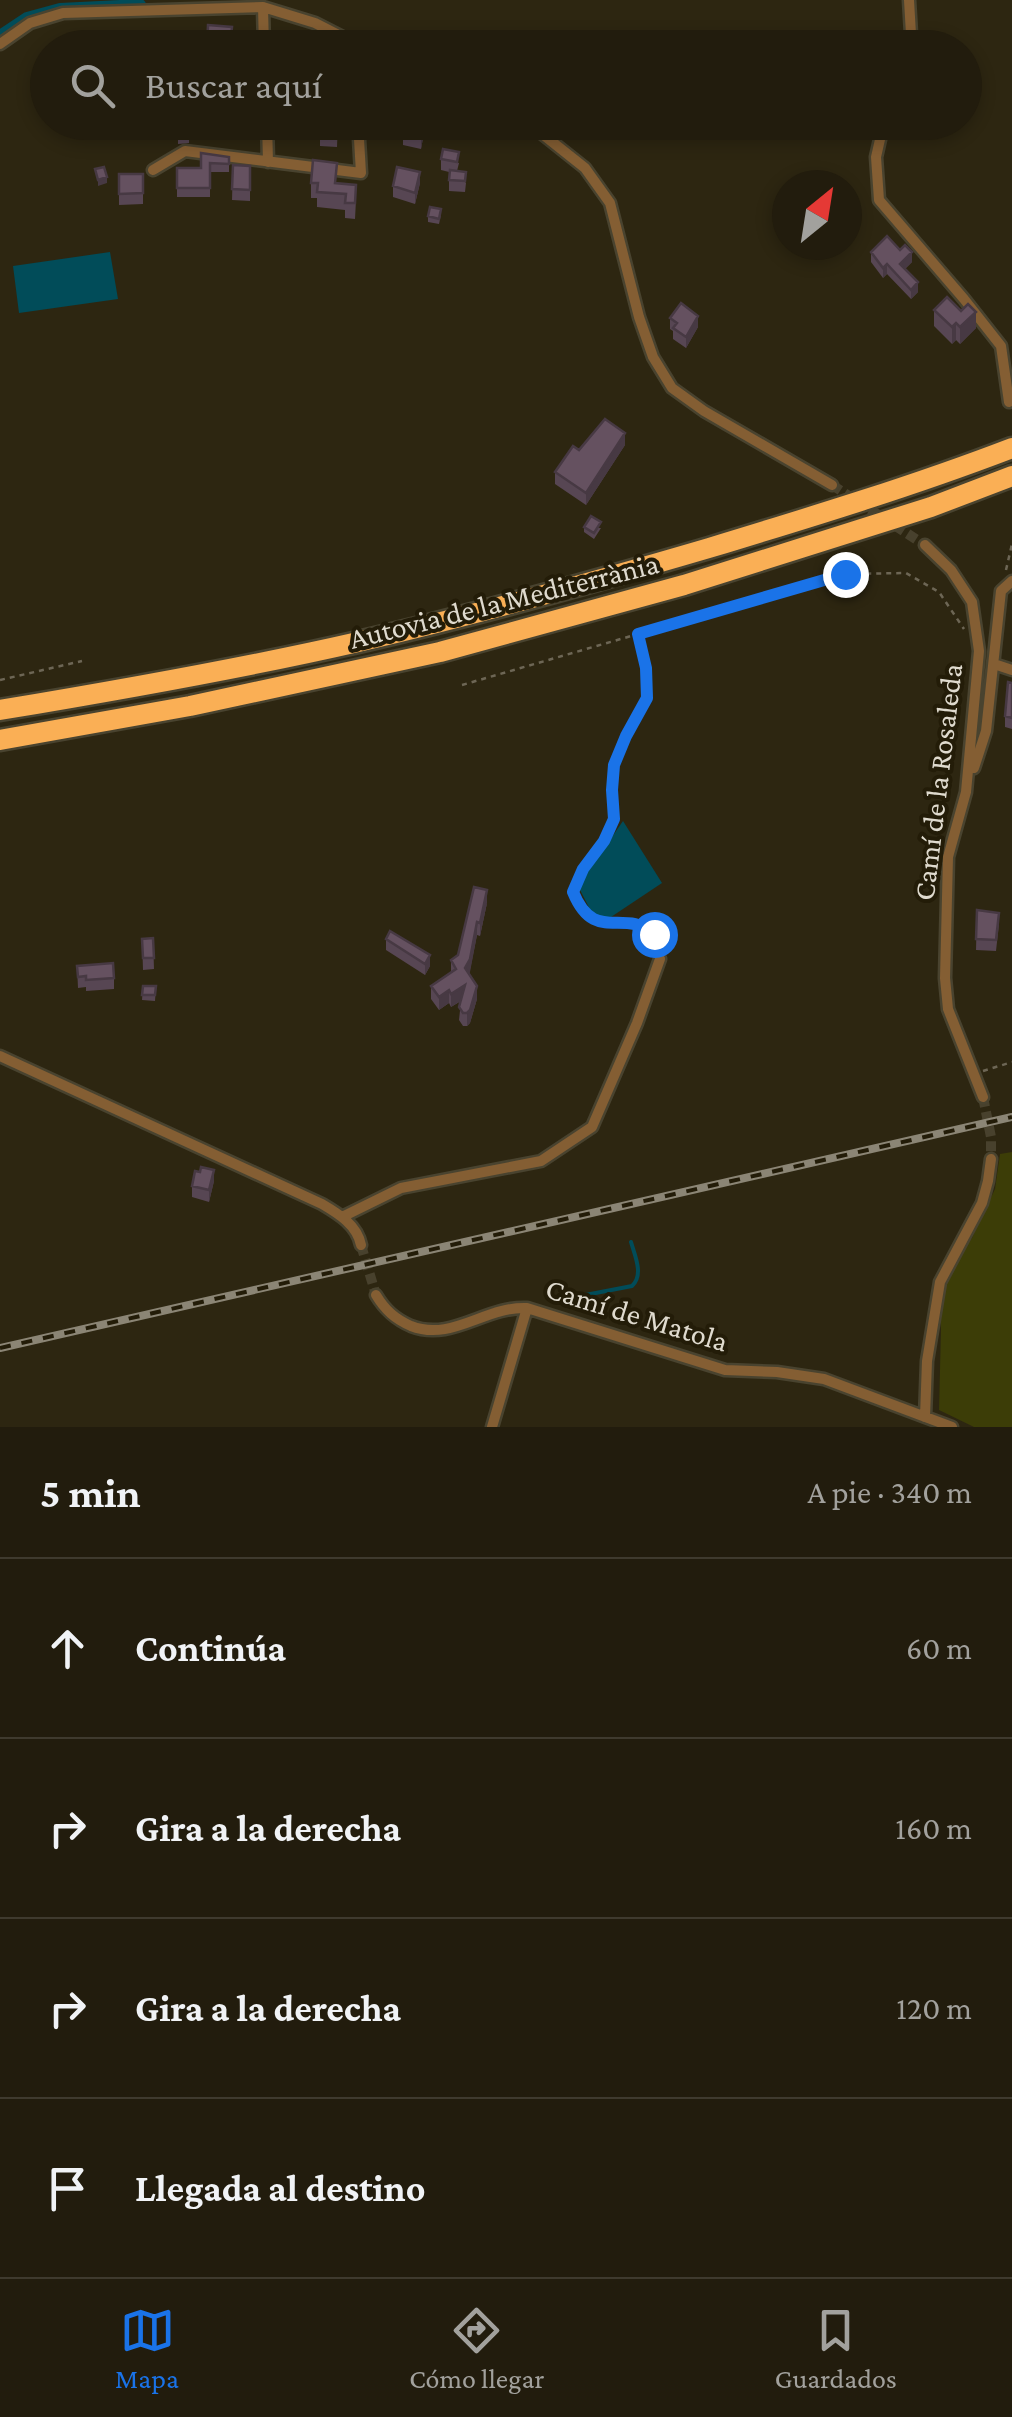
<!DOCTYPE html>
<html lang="es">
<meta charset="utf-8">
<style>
body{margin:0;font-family:"Crimson Pro",serif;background:#2a2516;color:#f1f3f6}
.compass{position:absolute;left:772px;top:170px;width:90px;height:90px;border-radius:50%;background:#221c0d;box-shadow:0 5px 15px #0003;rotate:30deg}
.stop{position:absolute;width:30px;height:30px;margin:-22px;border:8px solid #1a73e8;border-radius:50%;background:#fff}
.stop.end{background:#1a73e8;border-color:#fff;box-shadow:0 2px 10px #0008}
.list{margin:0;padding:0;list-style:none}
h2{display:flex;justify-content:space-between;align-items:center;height:130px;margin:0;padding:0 40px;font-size:42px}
h2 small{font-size:32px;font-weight:400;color:#a2a19d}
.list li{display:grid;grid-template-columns:65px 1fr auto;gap:30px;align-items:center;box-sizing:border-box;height:180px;padding:0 40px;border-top:2px solid #3f3a2e}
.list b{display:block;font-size:38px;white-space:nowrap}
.list em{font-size:32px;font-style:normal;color:#a2a19d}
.icon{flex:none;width:55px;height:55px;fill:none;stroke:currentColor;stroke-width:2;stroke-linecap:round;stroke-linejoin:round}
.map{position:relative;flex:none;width:1012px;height:1427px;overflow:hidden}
.search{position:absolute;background:#221c0d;box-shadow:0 5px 15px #0003;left:30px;right:30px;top:30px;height:110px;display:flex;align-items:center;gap:25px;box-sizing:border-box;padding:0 35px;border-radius:55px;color:#a2a19d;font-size:38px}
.sheet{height:850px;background:#221c0d}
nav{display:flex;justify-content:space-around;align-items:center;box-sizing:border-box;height:140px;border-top:2px solid #3f3a2e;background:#221c0d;font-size:28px;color:#a2a19d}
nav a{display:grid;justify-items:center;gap:5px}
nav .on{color:#1a73e8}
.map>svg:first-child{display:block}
.green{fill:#3c3d07}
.water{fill:#014c59}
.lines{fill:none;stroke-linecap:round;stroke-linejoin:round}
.stream{stroke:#014c59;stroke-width:4}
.canal{stroke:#014c59;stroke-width:12}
.minor-tunnel{stroke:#48412d;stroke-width:10;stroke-dasharray:10 5;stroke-linecap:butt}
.minor-casing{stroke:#49432f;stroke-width:15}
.motorway-casing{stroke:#49432f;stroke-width:25}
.path{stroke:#6d6655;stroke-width:2.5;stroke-dasharray:5 5;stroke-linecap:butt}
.minor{stroke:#845e33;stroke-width:10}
.motorway{stroke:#faaf55;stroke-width:20}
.rail-casing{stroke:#8b8575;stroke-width:8}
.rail{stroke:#231c08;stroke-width:4;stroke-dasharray:11;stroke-linecap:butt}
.wall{fill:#574653}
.shaded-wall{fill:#473943}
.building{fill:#655160;stroke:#473943;stroke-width:2.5}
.route{stroke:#1a73e8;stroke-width:12}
.labels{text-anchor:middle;stroke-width:8;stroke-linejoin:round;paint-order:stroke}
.street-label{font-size:30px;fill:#dfdace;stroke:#231c08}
</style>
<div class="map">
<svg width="1012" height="1427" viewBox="0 0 1012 1427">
<rect width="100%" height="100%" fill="#2d2611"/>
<path class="green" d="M1012,1152v275h-38l-35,-17 2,-80 -1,-48 32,-44 23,-49 5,-35z"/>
<path class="water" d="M110,252l8,47 -99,14 -6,-47z
M623,821l39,62 -54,36h-13l-17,-33z"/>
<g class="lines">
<path class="stream" d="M575,1297l57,-11c12,-11 3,-30 -1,-44"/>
<path class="canal" d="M0,36l27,-18 33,-9 80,-4"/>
<path class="minor-tunnel" d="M832,485l93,60
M983,1097l8,40v22
M361,1245l15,50"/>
<defs>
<path id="minor" d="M263,7l1,41
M0,44l30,-21 33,-10 200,-6 52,16 49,25
M907,48l4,-14 -2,-34
M267,122l1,40
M522,122l14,7 49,39 25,35 29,114 14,40 19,31 32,23 128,74
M884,122l-8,35 3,43 85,99 37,47 8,56
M153,170l32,-19 176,22 -3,-51
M925,545l26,25 21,32 7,49 -13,141 -18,65 -3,121 3,31 35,88
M994,664l18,6
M974,768l12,-37 15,-140 11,-10
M0,1056l322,148c17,10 35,21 39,41
M342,1217l59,-29 140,-27 51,-34 45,-104 23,-64
M376,1295c9,15 19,24 35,31 41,16 74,-20 116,-18l198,62 52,2 47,7 128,48
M925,1417l2,-56 13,-79 42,-79 6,-22 3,-22
M492,1427l35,-119"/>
<path id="motorway" d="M0,710c120,-20 240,-41 358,-68 118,-27 235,-60 351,-94 102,-31 204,-62 303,-100
M0,740l190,-34 250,-54 244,-67 247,-78 81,-31"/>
</defs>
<use href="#minor" class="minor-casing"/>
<use href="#motorway" class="motorway-casing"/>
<path class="path" d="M1006,570l6,-26
M639,634l6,34 2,30 -21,38 -12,29 -2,25 2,29 -10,22 -21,28 -10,22c4,11 7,21 17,27 26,16 56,-11 67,30
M0,680l82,-19
M462,685l383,-111 61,-1 33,19 25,37
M983,1071l29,-9"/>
<use href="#minor" class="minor"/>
<use href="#motorway" class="motorway"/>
<defs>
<path id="rail" d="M0,1348l1012,-231"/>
</defs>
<use href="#rail" class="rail-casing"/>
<use href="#rail" class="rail"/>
</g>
<path class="wall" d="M283,122h55l-1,25 -17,-1v-12l-37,-4z
M426,122l-5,27 -18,-4v-11z
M189,133v10l-11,1v-10z
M229,157v15h-19v25h-33v-29h24z
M441,159l18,4 -2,8 9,12 -1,9 -16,-1v-19l-8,-2z
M233,165l17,1v35l-18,-1z
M119,174h24v30l-24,1z
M311,183h25l20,17 -1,19 -10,-1v-8l-28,-3v-9h-6z
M420,183l-5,21 -22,-7v-11z
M441,215l-2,9 -11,-2v-6z
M796,245h19l-9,10z
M871,252l41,10 -7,7 13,23 -7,7 -24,-25 -4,4 -12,-16z
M934,310l42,18 -16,16 -4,-4 -4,4 -18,-18z
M670,318l28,9 -12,21 -13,-9v-8l-3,-2z
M625,445l-39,60 -31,-21v-12l24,-22z
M584,527l17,1 -7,11 -10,-7z
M1012,683v46l-7,-2v-11z
M487,903l-7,33 -3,-1 -8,40 8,24 -7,24 -3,3h-4l-4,-6 2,-19 -10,6 -2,-4 -10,7 -8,-11v-13l20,-14v-12l7,-5z
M977,910l22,14 -3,27 -20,-1z
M153,938l1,31 -11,1 -1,-31z
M386,939l44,27 -5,9 -39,-25z
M77,966l37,12v11l-28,2v-4l-8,1z
M143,986h13l-1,15 -13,-1z
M214,1181l-5,21 -17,-5v-11z"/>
<path class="shaded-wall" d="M424,122h2l-5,27v-11z
M420,172v11l-5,21v-11z
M107,177v6l-9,3v-6z
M806,245h9l-9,10z
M912,252v10l-12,11v-9z
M887,264v10l-4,4v-10z
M918,282v10l-7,7v-9z
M976,312v16l-16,16v-17z
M698,316v11l-12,21v-11z
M956,323v17l-4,4v-17z
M625,433v12l-39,60v-12z
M487,890v13l-7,33v-13z
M477,922v13l-7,37 -5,9v-13z
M430,955v11l-5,9v-11z
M465,985v13l-14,9v-13z
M477,986v13l-7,24 -3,3v-13z
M449,990v13l-10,7v-13z
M214,1170v11l-5,21v-12z"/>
<path class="building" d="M208,25l24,2 -2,21 -23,-3z
M293,44l17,4h-18z
M179,122h9l1,11 -11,1z
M315,122h23l-1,14 -17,-1 1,-12z
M405,122h19l-3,16 -18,-4z
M443,149l16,3 -2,10 -16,-3z
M201,153l28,4v7l-19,-1v25h-33v-20h24z
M313,160l24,3 -2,20 21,2 -1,18h-10l1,-9 -29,-2 1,-9h-7z
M233,165l17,1v24l-18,-1z
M104,167l3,10 -9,3 -3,-11z
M397,167l23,5 -5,21 -22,-7z
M450,170l16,2 -1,9 -16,-1z
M119,174h24v19l-24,1z
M430,207l11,2 -2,10 -11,-3z
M887,236l13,14 5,-5 7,7 -12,12 18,18 -7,8 -24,-26 -4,4 -12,-16z
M947,297l14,14 7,-7 8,8 -16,15 -4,-4 -4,4 -18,-17z
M681,303l17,13 -12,21 -13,-9 4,-5 -7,-5z
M605,419l20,14 -39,60 -31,-21 18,-26 6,4z
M591,516l10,6 -7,11 -10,-6z
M1008,682l4,1v35l-7,-2z
M474,887l13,3 -7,33 -3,-1 -7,37 -5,9 12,18 -7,24 -3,3h-4l-4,-6 6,-22 -14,9 -2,-4 -10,7 -8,-11 25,-17 -5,-9 7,-5z
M977,910l22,3 -3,27 -20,-1z
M390,931l40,24 -5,9 -39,-25z
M153,938l1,20h-11l-1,-19z
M113,963l1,15 -28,2v-4l-8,1 -1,-11z
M143,986h13l-1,9h-13z
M201,1167l13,3 -5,20 -17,-4 3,-15 5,1z"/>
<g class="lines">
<path class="route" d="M654,934c-31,-27 -59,11 -81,-42l10,-23 21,-28 10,-22 -2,-29 2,-25 12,-29 21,-38 -1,-30 -8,-34 207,-60"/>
</g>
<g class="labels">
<g class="street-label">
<text transform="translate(504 601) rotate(-14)" y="10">Autovia de la Mediterrània</text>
<text transform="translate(938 782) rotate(-83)" y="10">Camí de la Rosaleda</text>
<text transform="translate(637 1315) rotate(17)" y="10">Camí de Matola</text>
</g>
</g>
</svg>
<svg class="compass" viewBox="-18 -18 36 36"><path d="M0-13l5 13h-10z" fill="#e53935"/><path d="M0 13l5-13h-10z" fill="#a2a19d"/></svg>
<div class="stop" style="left:654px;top:934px"></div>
<div class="stop end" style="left:845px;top:574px"></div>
<div class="search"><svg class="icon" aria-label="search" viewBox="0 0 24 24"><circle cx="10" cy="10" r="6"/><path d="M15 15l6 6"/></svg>Buscar aquí</div>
</div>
<section class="sheet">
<h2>5 min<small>A pie · 340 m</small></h2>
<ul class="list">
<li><svg class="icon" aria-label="ahead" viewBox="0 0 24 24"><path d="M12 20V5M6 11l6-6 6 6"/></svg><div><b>Continúa</b></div><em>60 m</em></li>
<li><svg class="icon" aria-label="right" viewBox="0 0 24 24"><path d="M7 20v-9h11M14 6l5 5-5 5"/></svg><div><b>Gira a la derecha</b></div><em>160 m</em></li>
<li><svg class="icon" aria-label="right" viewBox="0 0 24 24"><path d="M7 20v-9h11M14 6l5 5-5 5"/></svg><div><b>Gira a la derecha</b></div><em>120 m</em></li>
<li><svg class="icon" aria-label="arrive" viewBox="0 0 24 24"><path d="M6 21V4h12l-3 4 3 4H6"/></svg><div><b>Llegada al destino</b></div></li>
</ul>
</section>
<nav>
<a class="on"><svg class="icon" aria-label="map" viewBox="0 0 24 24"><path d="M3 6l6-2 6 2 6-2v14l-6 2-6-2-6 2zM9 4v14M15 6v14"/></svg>Mapa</a>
<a><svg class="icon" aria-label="directions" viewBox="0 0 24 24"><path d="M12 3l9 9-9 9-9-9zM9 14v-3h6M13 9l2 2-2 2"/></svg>Cómo llegar</a>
<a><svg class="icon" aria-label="saved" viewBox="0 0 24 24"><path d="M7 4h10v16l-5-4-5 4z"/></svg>Guardados</a>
</nav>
